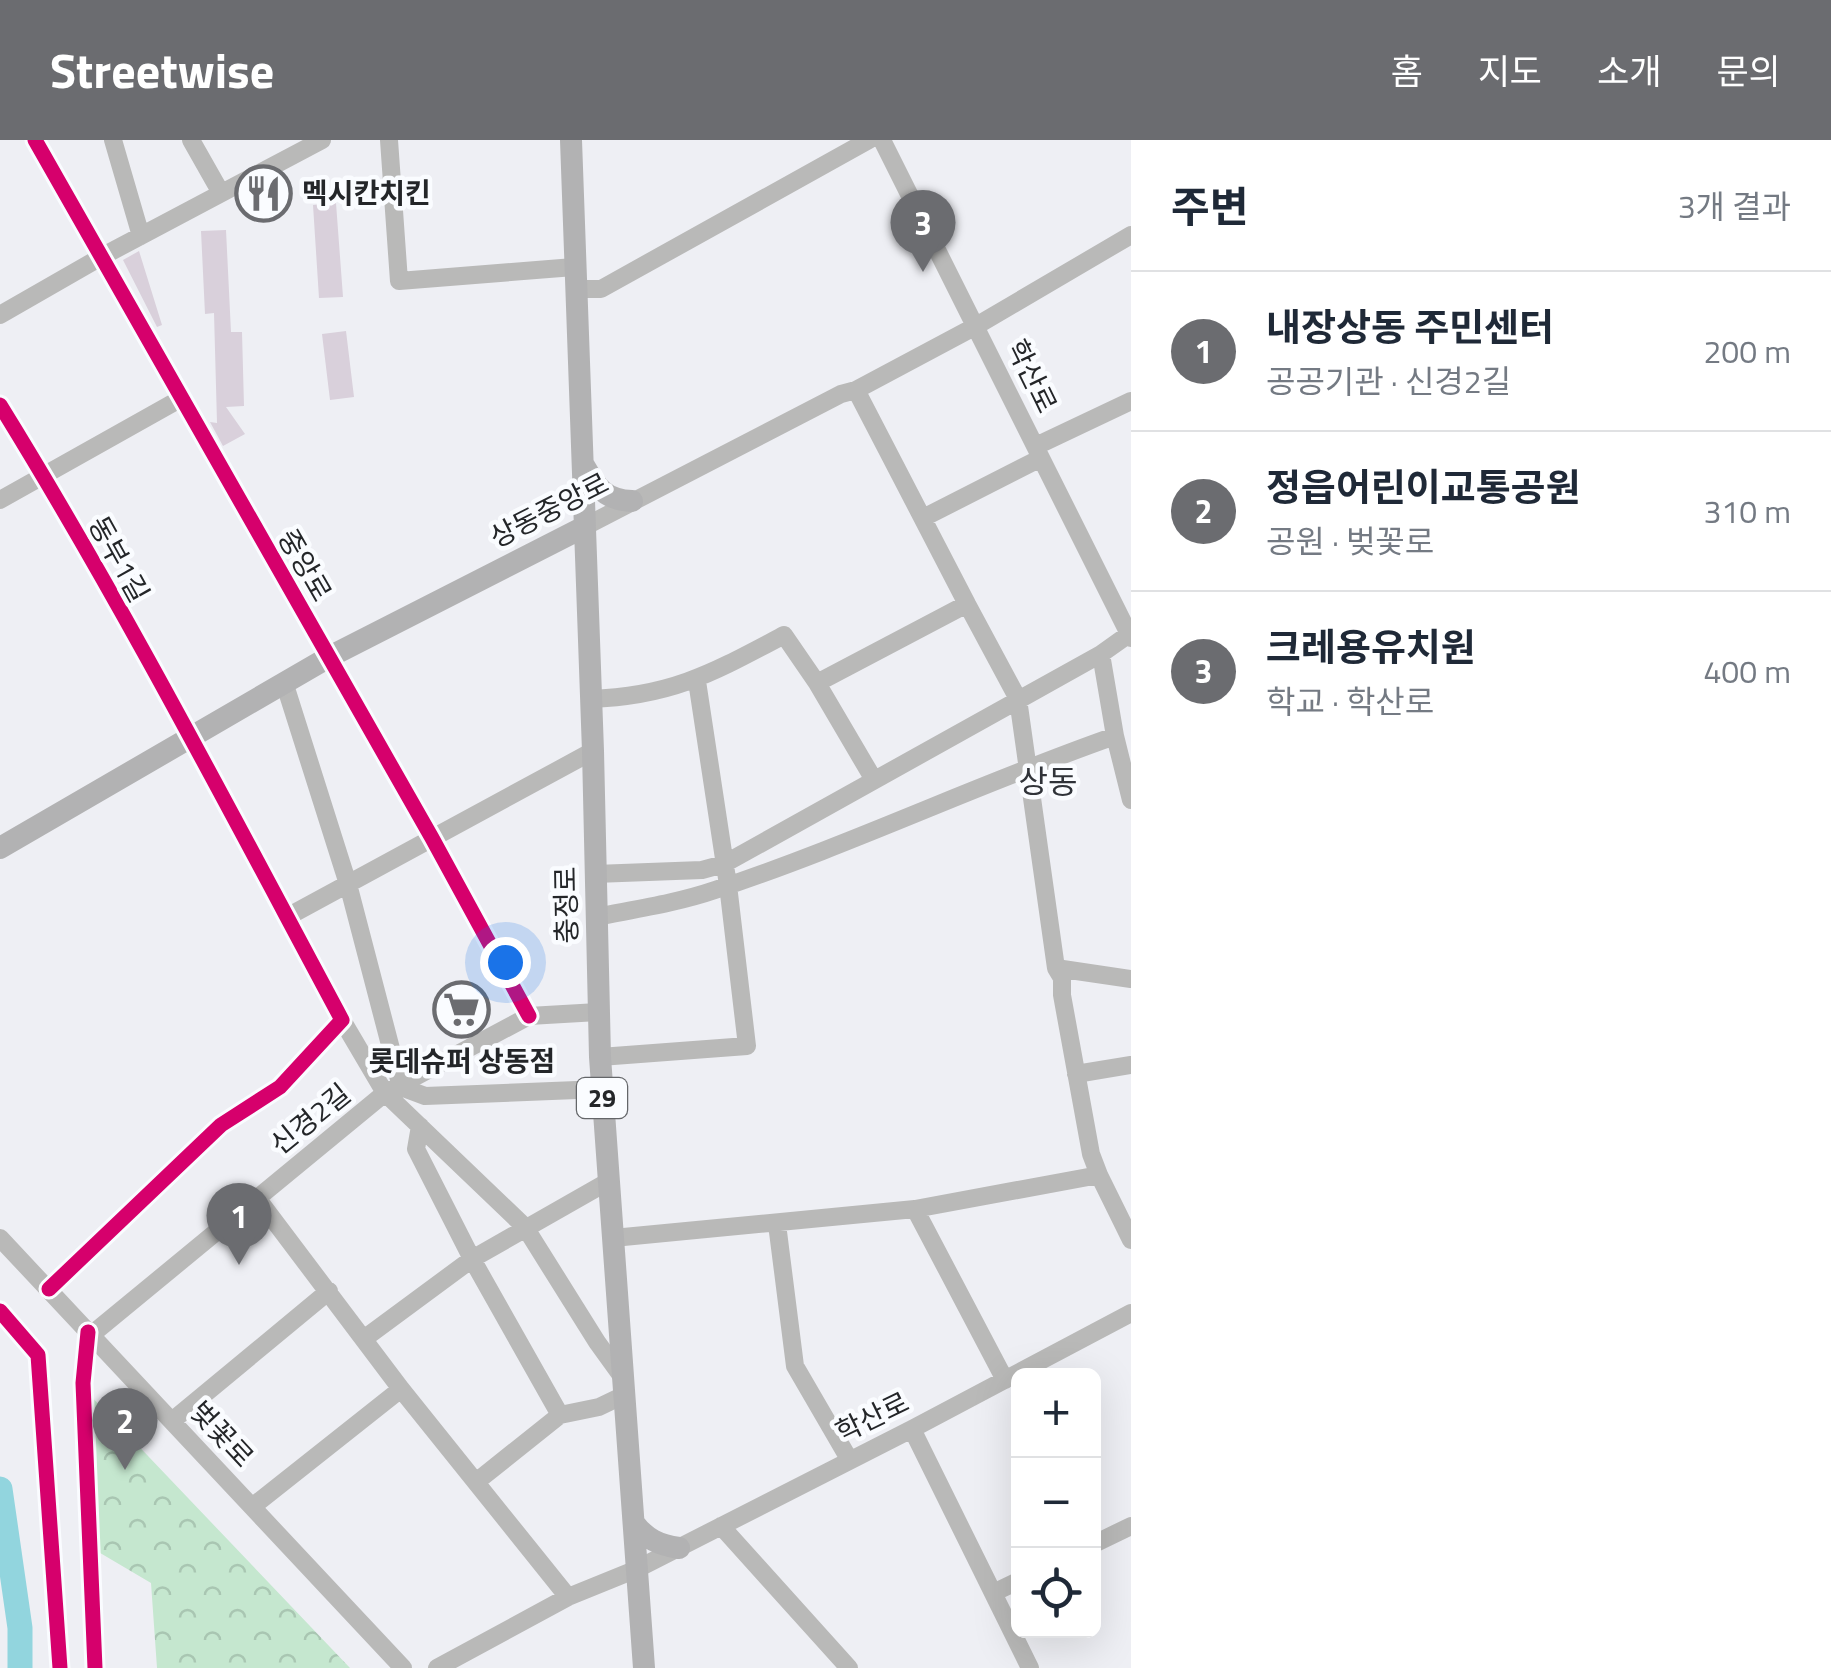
<!DOCTYPE html>
<html lang="ko">
<meta charset="utf-8">
<style>
body{margin:0;font-family:"Titillium Web","Noto Sans KR",sans-serif;background:#f6f6f7;color:#1f2937}
.controls{position:absolute;right:30px;bottom:30px;display:grid;overflow:hidden;border-radius:15px;box-shadow:0 10px 40px #0002}
.controls button{width:90px;height:90px;display:grid;place-items:center;padding:0;border:0;border-bottom:2px solid #e0e1e3;background:#fff;color:#1f2937;font:50px sans-serif}
.you{position:absolute;left:505px;top:822px;width:35px;height:35px;margin:-25px;border:8px solid #fff;border-radius:50%;background:#1a73e8;box-shadow:0 0 0 15px #1a73e833}
.badge{display:grid;place-items:center;width:65px;height:65px;border-radius:50%;background:#6b6c70;color:#fff;font-size:32px;font-weight:700}
.pin{position:absolute;translate:-50% -82px;filter:drop-shadow(0 2px 5px #0008)}
.pin::after{content:'';position:absolute;top:52px;width:35px;height:30px;background:inherit;clip-path:polygon(0 0,100% 0,50% 100%)}
.list{margin:0;padding:0;list-style:none}
h2{display:flex;justify-content:space-between;align-items:center;height:130px;margin:0;padding:0 40px;font-size:42px}
h2 small{font-size:32px;font-weight:400;color:#747a83}
.list li{display:grid;grid-template-columns:65px 1fr auto;gap:30px;align-items:center;box-sizing:border-box;height:160px;padding:0 40px;border-top:2px solid #e0e1e3}
.list b{display:block;font-size:38px;white-space:nowrap}
.list p{margin:0;font-size:32px;white-space:nowrap;color:#747a83}
.list em{font-size:32px;font-style:normal;color:#747a83}
.icon{flex:none;width:55px;height:55px;fill:none;stroke:currentColor;stroke-width:2;stroke-linecap:round;stroke-linejoin:round}
.map{position:relative;flex:none;width:1131px;height:1528px;overflow:hidden}
header{display:flex;align-items:center;gap:60px;box-sizing:border-box;height:140px;padding:0 50px;background:#6b6c70;color:#fff}
header strong{font-size:48px}
nav{display:flex;gap:55px;margin-inline-start:auto;font-size:35px}
main{display:flex}
aside{flex:1;background:#fff}
.map>svg:first-child{display:block}
.park{fill:url(#park-crowns)}
.lines{fill:none;stroke-linecap:round;stroke-linejoin:round}
.river{stroke:#92d5de;stroke-width:25}
.building{fill:#d9d0db}
.minor{stroke:#b9b9b8;stroke-width:18}
.major{stroke:#b2b2b3;stroke-width:22}
.cycleway-casing{stroke:#fafcff;stroke-width:21}
.cycleway{stroke:#d6006c;stroke-width:15}
.labels{text-anchor:middle;stroke-width:9;stroke-linejoin:round;paint-order:stroke}
.shield{fill:#fafcff;stroke:#646669;stroke-width:2.5}
.shield-label{font-size:25px;font-weight:bold;fill:#242629}
.poi-label{font-size:28px;font-weight:bold;fill:#242629;stroke:#fafcff;text-anchor:start}
.street-label{font-size:28px;fill:#242629;stroke:#fafcff}
.quarter-label{font-size:32px;fill:#303339;stroke:#fafcff}
</style>
<header>
<strong>Streetwise</strong>
<nav><a>홈</a><a>지도</a><a>소개</a><a>문의</a></nav>
</header>
<main>
<div class="map">
<svg width="1131" height="1528" viewBox="0 0 1131 1528">
<defs>
<pattern id="park-crowns" width="20" height="18" patternUnits="userSpaceOnUse" patternTransform="scale(2.5)"><rect width="20" height="18" fill="#c5e7cf"/><path d="M2 6a3 3 0 1 1 6 0M12 15a3 3 0 1 1 6 0" fill="none" stroke="#a9c6b2"/></pattern>
</defs>
<rect width="100%" height="100%" fill="#eeeff4"/>
<path class="park" d="M88,1253l262,275h-193l-6,-85 -61,-36z"/>
<g class="lines">
<path class="river" d="M0,1349l20,139v40"/>
</g>
<path class="building" d="M336,63l7,94 -24,1 -6,-93z
M226,90l5,102h11l2,74 -18,1 19,27 -22,12 -13,-24 7,1 -3,-110 -9,1 -4,-83z
M139,111l23,74 -5,2 -34,-67z
M346,191l8,66 -24,3 -8,-66z"/>
<g class="lines">
<path class="minor" d="M35,0l397,698 97,178
M113,0l28,96
M191,0l30,53
M389,0l10,141 175,-14
M882,0l249,498
M575,149h26l268,-149
M0,175l101,-58 221,-117
M0,265c123,199 231,408 342,615l-62,67 -59,38 -172,164
M1036,306l95,-45
M0,360l180,-101
M923,378l118,-60
M584,387l257,-133 15,-4 120,-64 155,-91
M967,464l51,95 38,269 75,11
M1101,514l14,82 16,64
M817,543l57,97
M285,545l63,199 53,203 24,9 177,-7
M590,559c83,-3 124,-27 194,-64l33,48 150,-79 -111,-214
M595,734l107,-4 22,-6 377,-210 28,-20
M287,777l306,-166
M596,777c40,-8 81,-14 119,-27 136,-45 265,-107 400,-154
M1056,828l6,10v17l29,159 8,21
M342,880l43,73 140,134 72,115 26,36
M600,917l147,-11 -19,-161 -31,-204
M1076,934l55,-9
M420,986l-4,23 56,110 88,156
M257,1058l144,191 167,208
M915,1069l90,171
M777,1084l18,142 54,93
M0,1098l403,430
M613,1098l302,-29 184,-34 32,65
M91,1195l294,-242 144,-77 69,-4
M365,1198l107,-79 137,-78
M172,1281l157,-130
M912,1289l118,239
M476,1342l84,-67 39,-8 25,-12
M252,1367l149,-118
M721,1386l128,142
M1094,1404l37,-18
M993,1453l25,-12
M437,1528l131,-71 69,-28 275,-140 219,-116"/>
<path class="major" d="M571,0l22,611 7,306 44,611
M583,324c13,23 22,36 49,37
M0,708l329,-191 255,-130
M634,1383c12,16 25,22 45,25"/>
<defs>
<path id="cycleway" d="M35,0l397,698 97,178
M0,265c123,199 231,408 342,615l-62,67 -59,38 -172,164
M0,1171l38,44 22,313
M88,1192l-5,51 12,285"/>
</defs>
<use href="#cycleway" class="cycleway-casing"/>
<use href="#cycleway" class="cycleway"/>
</g>
<defs>
<symbol id="restaurant-ring" viewBox="-11 -11 22 22"><circle r="9.5" fill="#fafcff" stroke="#6b6c70" stroke-width="1.5"/><path d="M-5-6h1v4h1v-4h1v4h1v-4h1v5L-1.5 .5V6h-2V.5L-5-1ZM5-6V6H3V1.5H1.5Q1.5-4 5-6Z" fill="#6b6c70"/></symbol>
<symbol id="supermarket-ring" viewBox="-11 -11 22 22"><circle r="9.5" fill="#fafcff" stroke="#6b6c70" stroke-width="1.5"/><path d="M-6-5.5h2.5l.6 2H6L4.5 2H-2.5L-4.4-4H-6ZM-1.5 3.2a1.3 1.3 0 1 0 .1 0ZM3 3.2a1.3 1.3 0 1 0 .1 0Z" fill="#6b6c70"/></symbol>
</defs>
<g fill-rule="evenodd">
<use href="#restaurant-ring" x="232" y="22" width="63" height="63"/>
<use href="#supermarket-ring" x="430" y="838" width="63" height="63"/>
</g>
<g class="labels">
<rect class="shield" x="577" y="938" width="50" height="40" rx="8"/>
<g class="shield-label">
<text x="602" y="967">29</text>
</g>
<g class="poi-label">
<text x="302" y="63">멕시칸치킨</text>
<text x="462" y="931" text-anchor="middle">롯데슈퍼 상동점</text>
</g>
<g class="street-label">
<text transform="translate(1032 236) rotate(64)" y="10">학산로</text>
<text transform="translate(549 370) rotate(-27)" y="10">상동중앙로</text>
<text transform="translate(119 419) rotate(61)" y="10">동부1길</text>
<text transform="translate(305 425) rotate(60)" y="10">중앙로</text>
<text transform="translate(566 765) rotate(-91)" y="10">충정로</text>
<text transform="translate(310 979) rotate(-39)" y="10">신경2길</text>
<text transform="translate(872 1277) rotate(-26)" y="10">학산로</text>
<text transform="translate(222 1294) rotate(47)" y="10">벚꽃로</text>
</g>
<g class="quarter-label">
<text x="1048" y="653">상동</text>
</g>
</g>
</svg>
<div class="controls">
<button>+</button>
<button>−</button>
<button><svg class="icon" aria-label="locate" viewBox="0 0 24 24"><circle cx="12" cy="12" r="6"/><path d="M12 2v4M12 18v4M2 12h4M18 12h4"/></svg></button>
</div>
<div class="you"></div>
<div class="pin badge" style="left:239px;top:1125px">1</div>
<div class="pin badge" style="left:125px;top:1330px">2</div>
<div class="pin badge" style="left:923px;top:132px">3</div>
</div>
<aside>
<h2>주변<small>3개 결과</small></h2>
<ul class="list">
<li><span class="badge">1</span><div><b>내장상동 주민센터</b><p>공공기관 · 신경2길</p></div><em>200 m</em></li>
<li><span class="badge">2</span><div><b>정읍어린이교통공원</b><p>공원 · 벚꽃로</p></div><em>310 m</em></li>
<li><span class="badge">3</span><div><b>크레용유치원</b><p>학교 · 학산로</p></div><em>400 m</em></li>
</ul>
</aside>
</main>
